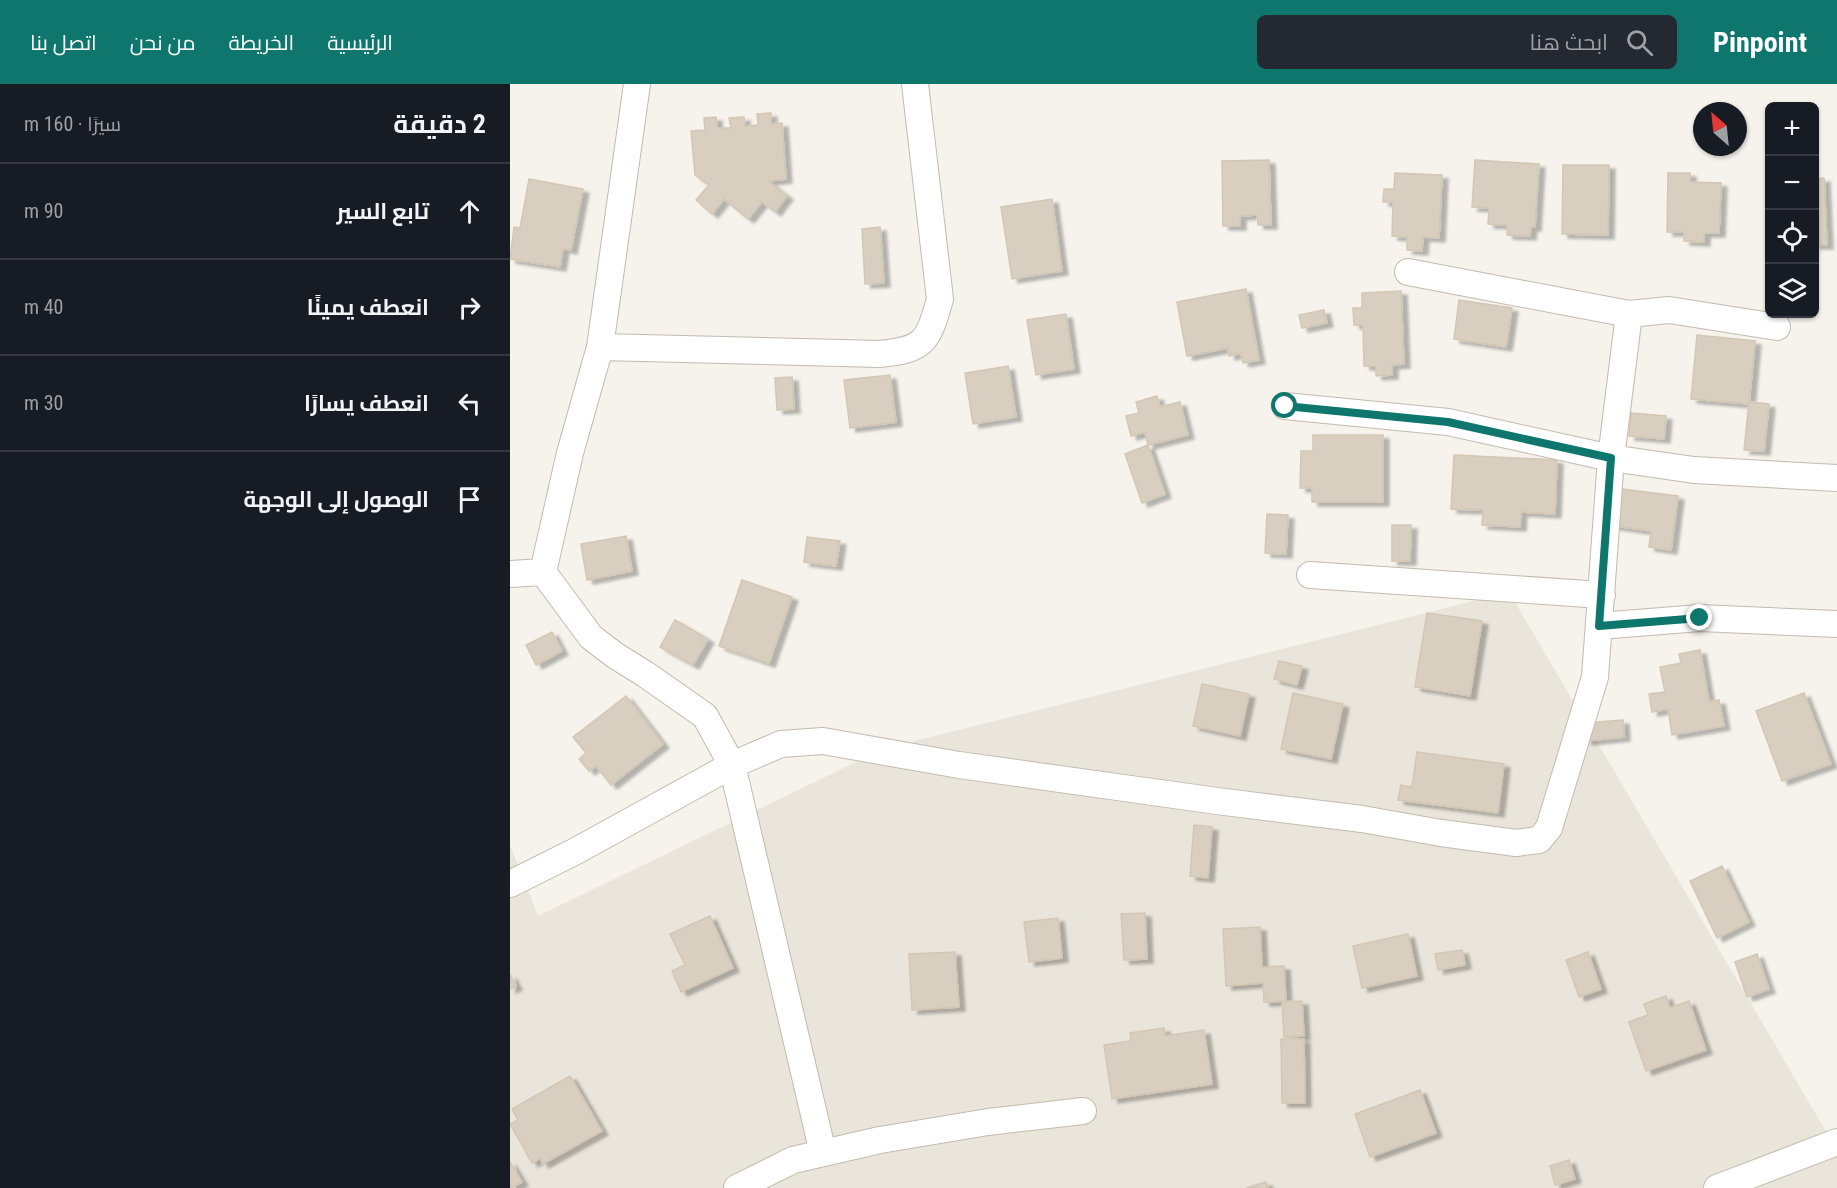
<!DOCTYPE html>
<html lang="ar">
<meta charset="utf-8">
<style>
body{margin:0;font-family:"Roboto Condensed",Cairo,sans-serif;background:#242831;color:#f1f3f6;direction:rtl}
.controls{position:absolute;right:18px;top:18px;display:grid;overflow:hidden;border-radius:9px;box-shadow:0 2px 4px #0004}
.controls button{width:54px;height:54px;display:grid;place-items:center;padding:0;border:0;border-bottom:2px solid #363941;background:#171b24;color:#f1f3f6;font:30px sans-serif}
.compass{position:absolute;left:1183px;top:18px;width:54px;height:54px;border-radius:50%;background:#171b24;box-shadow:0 2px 4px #0004;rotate:333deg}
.stop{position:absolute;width:18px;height:18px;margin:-14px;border:4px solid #0f766e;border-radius:50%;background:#fff}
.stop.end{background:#0f766e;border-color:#fff;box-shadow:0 2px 6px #0008}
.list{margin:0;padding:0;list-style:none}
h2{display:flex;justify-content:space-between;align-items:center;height:78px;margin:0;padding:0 24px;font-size:26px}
h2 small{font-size:20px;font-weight:400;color:#9ea1a6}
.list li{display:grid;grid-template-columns:39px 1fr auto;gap:18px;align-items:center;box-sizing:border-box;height:96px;padding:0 24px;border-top:2px solid #363941}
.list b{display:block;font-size:22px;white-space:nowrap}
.list em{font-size:20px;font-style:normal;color:#9ea1a6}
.icon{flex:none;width:33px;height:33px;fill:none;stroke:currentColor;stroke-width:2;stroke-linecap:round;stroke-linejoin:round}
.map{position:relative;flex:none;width:1327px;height:1104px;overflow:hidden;direction:ltr}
header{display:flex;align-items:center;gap:36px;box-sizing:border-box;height:84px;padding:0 30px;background:#0f766e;color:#fff}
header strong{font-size:28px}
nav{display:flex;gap:33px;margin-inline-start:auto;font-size:21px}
.search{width:420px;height:54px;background:#242831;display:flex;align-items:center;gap:15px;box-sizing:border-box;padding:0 21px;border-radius:9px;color:#9ea1a6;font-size:22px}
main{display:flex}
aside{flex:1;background:#171b24}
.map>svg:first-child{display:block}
.residential{fill:#eae5da}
.building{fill:#d8cfc1;stroke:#d3c7b4;stroke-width:1.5;filter:url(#shadow)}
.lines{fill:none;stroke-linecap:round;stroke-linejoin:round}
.minor-casing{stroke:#c2bbae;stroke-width:28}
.minor{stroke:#fff;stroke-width:26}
.route{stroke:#0f766e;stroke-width:8}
</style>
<header>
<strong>Pinpoint</strong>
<div class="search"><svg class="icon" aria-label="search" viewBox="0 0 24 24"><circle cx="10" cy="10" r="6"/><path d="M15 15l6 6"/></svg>ابحث هنا</div>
<nav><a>الرئيسية</a><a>الخريطة</a><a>من نحن</a><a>اتصل بنا</a></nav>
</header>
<main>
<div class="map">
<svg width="1327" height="1104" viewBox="0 0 1327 1104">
<defs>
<filter id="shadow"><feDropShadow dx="6" dy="4" stdDeviation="1.5" flood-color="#0004"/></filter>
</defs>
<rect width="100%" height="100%" fill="#f6f3ec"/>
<path class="residential" d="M999,508l328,558v38h-1327v-343l28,71 345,-167z"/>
<path class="building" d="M261,29v11l11,-1 4,56 -18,2 19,15 -12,16 -13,-10 -14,17 -24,-20 -12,15 -16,-14 13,-15 -14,-10 -4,-44 14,-1 -1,-12 12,-1 1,11h14l-2,-10 15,-1 1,9 13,-1 -1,-11z
M759,76l2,65h-13l-1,-10 -17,1v10h-17l-1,-65z
M965,76l64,4 -4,63h-4l-1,9 -23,-1v-10l-19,-1 1,-16 -17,-1z
M1053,81h46l-1,70 -46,-1z
M885,89l47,2 -3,63 -16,-1 -1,14 -15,-1v-13l-15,-1 1,-34h-10l1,-13h10z
M1158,89h22v9l31,1 -2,50h-15v9l-20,-1v-9h-17z
M1314,94l3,67h-13v-66z
M19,95l54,10 -12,61 -8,-2 -3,19 -50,-8 4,-32 6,1z
M542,115l10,72 -50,8 -11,-72z
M370,143l4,56 -19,1 -3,-55z
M736,205l13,71 -16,3 -2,-10 -12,3 -1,-8 -41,8 -10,-54z
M891,207l3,73 -12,1v10l-16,1v-10h-12l-1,-41h-9l-1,-17h9v-15z
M949,216l53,8 -6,39 -52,-8z
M814,226l3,13 -25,5 -3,-13z
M556,230l8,55 -38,6 -9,-55z
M1187,251l58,6 -6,63 -58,-5z
M498,282l8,51 -43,7 -8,-51z
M380,291l6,47 -46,6 -6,-48z
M282,293l2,32 -17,1 -2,-32z
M647,312l3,11 20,-5 8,33 -40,10 -3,-13 -14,4 -5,-20 13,-3 -3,-11z
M1239,318l20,2 -5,47 -20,-1z
M1121,329l35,3 -2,23 -35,-3z
M803,351h70v67h-71v-14h-12l1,-37h12z
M638,361l17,49 -23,9 -17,-49z
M944,371l103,5 -2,54 -34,-2 -1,15 -38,-2 1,-15 -32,-1z
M1104,404l64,8 -7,54 -22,-3 2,-16 -42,-6z
M757,430l21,1 -2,39 -21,-1z
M882,441h19l-1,36h-18z
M116,452l6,35 -45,9 -6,-36z
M297,453l33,4 -4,25 -32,-4z
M232,496l50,17 -23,66 -50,-17z
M917,529l55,8 -12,75 -55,-9z
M165,536l33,19 -15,26 -33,-18z
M42,548l10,19 -26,14 -10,-20z
M1190,566l9,52 10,-2 5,26 -52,9 -4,-26 -16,3 -3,-18 16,-2 -5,-25 21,-4 -2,-9z
M769,577l23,5 -5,19 -23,-6z
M692,600l47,10 -9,42 -47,-10z
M783,609l50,11 -12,55 -50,-10z
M1294,609l27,71 -49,17 -26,-70z
M116,612l37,48 -52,41 -15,-19 -7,5 -10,-12 7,-6 -13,-16z
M1113,636l1,17 -38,4 -1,-18z
M907,668l87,12 -6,49 -100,-13 3,-15 11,2z
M684,741l18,2 -4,51 -18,-2z
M1212,782l27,56 -32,16 -27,-57z
M635,829l2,46 -23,1 -3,-46z
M200,832l23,52 -52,24 -9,-21 13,-6 -15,-31z
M548,834l4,40 -33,4 -5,-40z
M750,843l2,40 22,-1 2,35 -22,1 -1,-19 -37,3 -3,-57z
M898,850l9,42 -55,12 -9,-42z
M952,866l3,15 -27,5 -3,-16z
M445,868l4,55 -47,3 -3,-56z
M1078,868l13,37 -22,8 -13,-37z
M1247,870l12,35 -22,8 -12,-35z
M0,890l6,12 -6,3z
M1156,912l4,12 19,-7 17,49 -60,21 -17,-49 19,-7 -4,-11z
M792,917l2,35 -20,1 -2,-35z
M654,944l1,8 39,-6 8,54 -100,15 -8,-54 27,-4 -1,-8z
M771,955h23l1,64h-23z
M60,992l32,55 -59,33 -3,-6 -8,5 -22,-39 8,-4 -6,-11z
M910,1006l16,43 -66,24 -15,-43z
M1059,1076l6,19 -20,6 -5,-19z
M0,1078l12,20 -11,6h-1z
M756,1098l2,6h-22z"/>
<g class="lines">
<defs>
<path id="minor" d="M127,0l-37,263 -30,106 -27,119 48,65 25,19 29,18 60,42 27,49 91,388
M898,188l221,42 40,-4 108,17
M90,263l279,7c45,-4 49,-12 61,-55l-25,-215
M775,322l163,16 163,36 83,12 143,8
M0,490l33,-2
M800,491l292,20
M1089,542l101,-8 137,6
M0,800l66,-33 156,-86 49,-21 42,-3 136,24 258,36 145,18 79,14 75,10 23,-3 10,-12 46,-151 16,-219 18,-144
M227,1104l56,-28 87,-20 108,-18 95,-11
M1207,1104l120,-46"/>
</defs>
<use href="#minor" class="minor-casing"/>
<use href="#minor" class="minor"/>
</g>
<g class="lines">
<path class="route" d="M775,322l163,16 163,36 -12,168 101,-8"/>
</g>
</svg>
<div class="controls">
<button>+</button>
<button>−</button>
<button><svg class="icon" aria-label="locate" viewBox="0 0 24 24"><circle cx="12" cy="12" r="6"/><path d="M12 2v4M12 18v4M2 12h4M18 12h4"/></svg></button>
<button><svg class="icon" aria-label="layers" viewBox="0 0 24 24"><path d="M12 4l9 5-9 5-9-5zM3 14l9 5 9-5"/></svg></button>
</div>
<svg class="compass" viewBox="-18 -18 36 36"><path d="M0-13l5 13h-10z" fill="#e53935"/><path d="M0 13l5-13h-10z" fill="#9ea1a6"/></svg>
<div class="stop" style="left:775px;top:322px"></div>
<div class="stop end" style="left:1190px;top:534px"></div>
</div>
<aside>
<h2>2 دقيقة<small>سيرًا · 160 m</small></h2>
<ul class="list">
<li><svg class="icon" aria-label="ahead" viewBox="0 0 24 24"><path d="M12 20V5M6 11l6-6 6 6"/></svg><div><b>تابع السير</b></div><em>90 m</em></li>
<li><svg class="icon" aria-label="right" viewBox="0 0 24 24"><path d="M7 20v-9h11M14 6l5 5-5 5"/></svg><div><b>انعطف يمينًا</b></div><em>40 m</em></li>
<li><svg class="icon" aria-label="left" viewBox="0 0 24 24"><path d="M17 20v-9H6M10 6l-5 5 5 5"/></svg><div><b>انعطف يسارًا</b></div><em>30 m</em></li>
<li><svg class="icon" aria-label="arrive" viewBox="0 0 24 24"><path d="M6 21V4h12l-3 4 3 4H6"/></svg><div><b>الوصول إلى الوجهة</b></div></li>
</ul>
</aside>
</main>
